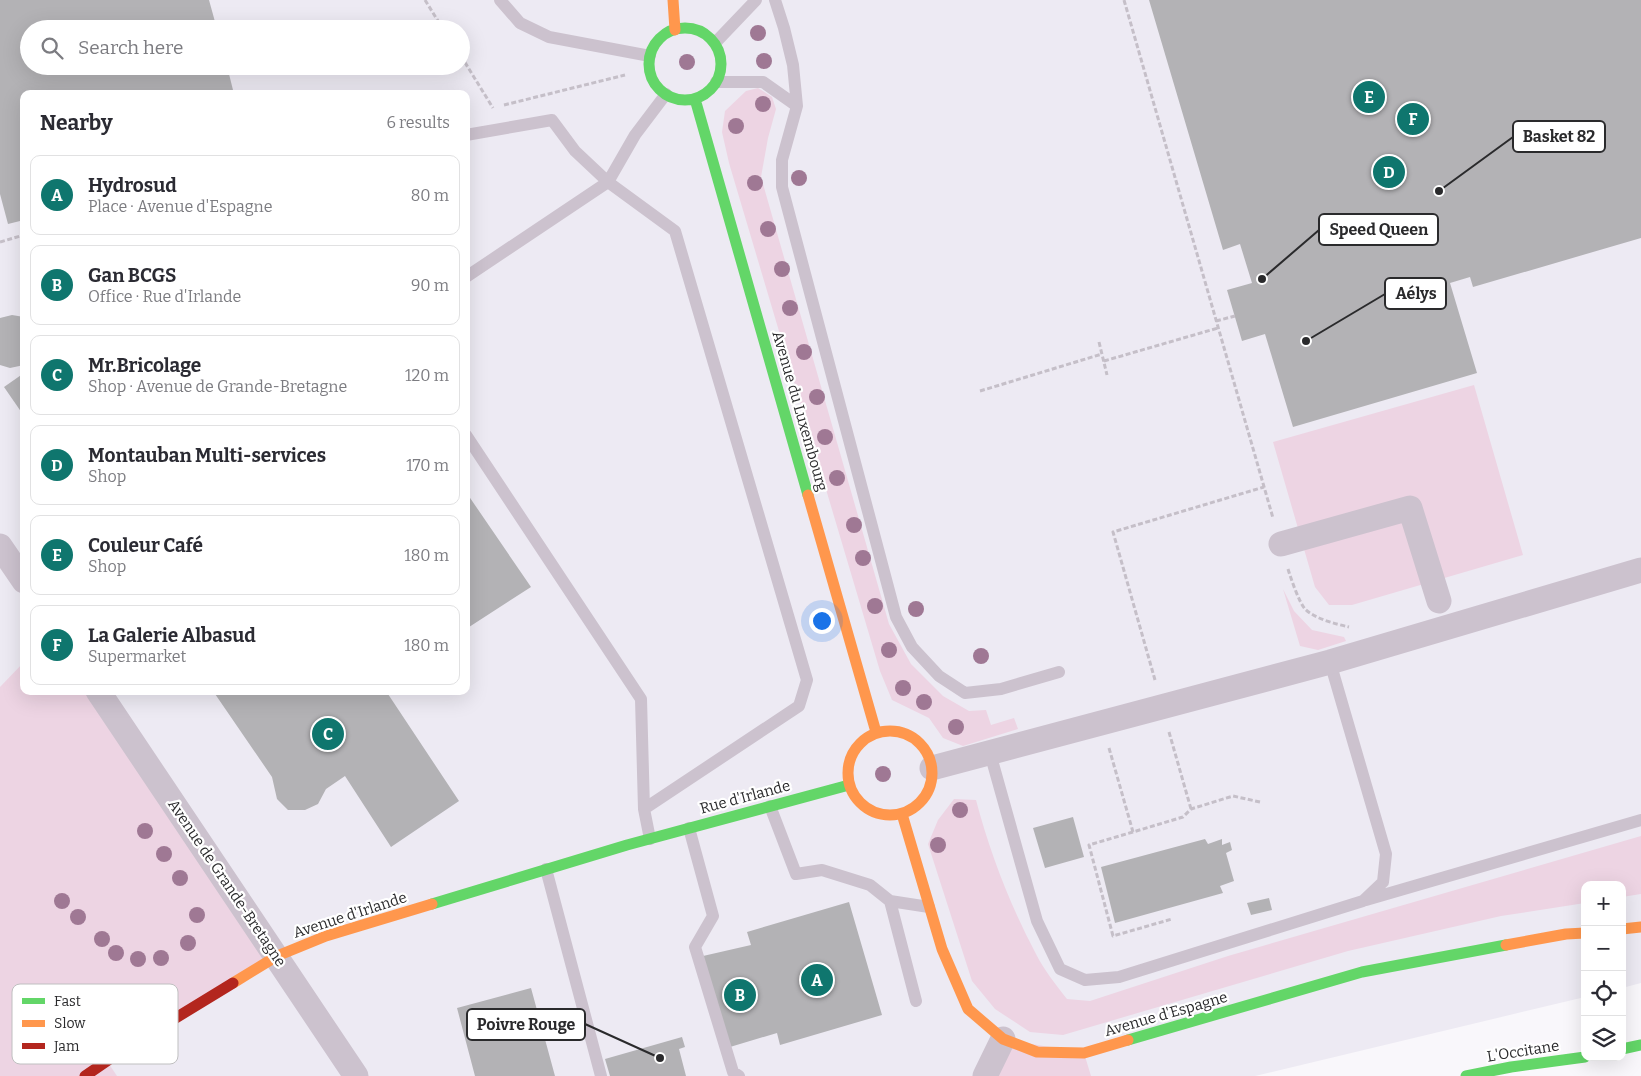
<!DOCTYPE html>
<meta charset="utf-8">
<style>
body{margin:0;font-family:Bitter,serif;background:#f2f2f3;color:#2b2b33}
.controls{position:absolute;right:15px;bottom:15px;display:grid;overflow:hidden;border-radius:10px;box-shadow:0 5px 20px #0002}
.controls button{width:45px;height:45px;display:grid;place-items:center;padding:0;border:0;border-bottom:1px solid #e1e1e2;background:#fff;color:#2b2b33;font:25px sans-serif}
.you{position:absolute;left:821px;top:620px;width:18px;height:18px;margin:-12px;border:4px solid #fff;border-radius:50%;background:#1a73e8;box-shadow:0 0 0 8px #1a73e833}
.badge{display:grid;place-items:center;width:32px;height:32px;border-radius:50%;background:#0f766e;color:#fff;font-size:16px;font-weight:700}
.pin{position:absolute;translate:-50% -50%;border:2px solid #fff;box-shadow:0 1px 5px #0006}
.list{margin:0;padding:0;list-style:none}
h2{display:flex;justify-content:space-between;align-items:center;height:65px;margin:0;padding:0 20px;font-size:21px}
h2 small{font-size:16px;font-weight:400;color:#7c7c81}
.list li{display:grid;grid-template-columns:32px 1fr auto;gap:15px;align-items:center;box-sizing:border-box;height:80px;margin:0 10px 10px;padding:0 10px;border:1px solid #e1e1e2;border-radius:10px}
.list b{display:block;font-size:19px;white-space:nowrap}
.list p{margin:0;font-size:16px;white-space:nowrap;color:#7c7c81}
.list em{font-size:16px;font-style:normal;color:#7c7c81}
.icon{flex:none;width:28px;height:28px;fill:none;stroke:currentColor;stroke-width:2;stroke-linecap:round;stroke-linejoin:round}
.map{position:relative;flex:none;width:1641px;height:1076px;overflow:hidden}
.search{position:absolute;background:#fff;box-shadow:0 5px 20px #0002;left:20px;top:20px;width:450px;height:55px;display:flex;align-items:center;gap:12px;box-sizing:border-box;padding:0 18px;border-radius:28px;color:#7c7c81;font-size:19px}
.panel{position:absolute;background:#fff;box-shadow:0 5px 20px #0002;left:20px;top:90px;width:450px;height:605px;border-radius:10px}
.map>svg:first-child{display:block}
.built{fill:#edeaf3;fill-rule:evenodd}
.green{fill:#edd4e3}
.building{fill:#b3b2b5}
.lines{fill:none;stroke-linecap:round;stroke-linejoin:round}
.path{stroke:#c5bfc8;stroke-width:3;stroke-dasharray:5 2.5;stroke-linecap:butt}
.lane{stroke:#ccc2ce;stroke-width:12}
.street{stroke:#ccc2ce;stroke-width:25}
.fast{stroke:#63d668;stroke-width:11}
.slow{stroke:#ff974d;stroke-width:11}
.jam{stroke:#b3261e;stroke-width:11}
.tree{fill:#9f7894}
.labels{text-anchor:middle;stroke-width:4.5;stroke-linejoin:round;paint-order:stroke}
.street-label{font-size:15px;fill:#2a2a2c;stroke:#fff}
.key{fill:#fff;stroke:#bfbfc0;stroke-width:1}
.key-label{font-size:14px;fill:#2a2a2c}
.leader{fill:none;stroke:#2a2a2c;stroke-width:2}
.callout-dot{fill:#2a2a2c;stroke:#fff;stroke-width:2}
.callout{fill:#fff;stroke:#2a2a2c;stroke-width:2}
.callout-label{font-size:16px;text-anchor:middle;font-weight:bold;fill:#2a2a2c}
</style>
<div class="map">
<svg width="1641" height="1076" viewBox="0 0 1641 1076">
<rect width="100%" height="100%" fill="#f9f7fb"/>
<path class="built" d="M0,0h1641v983l-19,5v-103h-37v112l-330,79h-1255zM29,29h432v37h-432zM24,94h442v597h-442z"/>
<path class="green" d="M758,88l14,9 4,12 -8,29 -7,39 128,447 22,40 32,32 26,15 17,-1 5,15 23,-7 4,11 -55,17 -20,-8 -14,-20 -37,-18 -12,-29 -151,-508 -7,-31 3,-21 21,-20z
M1474,385l49,170 -171,50h-23l-14,-18 -42,-145z
M1283,589l11,22 18,19 32,7 2,4 -28,9 -18,-4z
M24,662v29h74l179,265 -170,105 10,15h-117v-389z
M954,799l22,1c14,53 34,105 60,154 8,16 20,31 31,45l23,2 138,-45 413,-120v58l-19,3v-12h-37v18l-84,13 -153,35 -285,84 -33,-3 -35,-23 -23,-28 -44,-137 10,-24z
M1003,1039l81,14 7,23h-106z"/>
<path class="building" d="M0,0h209l8,29h-188v37h198l7,28h-210v126l-16,4 -8,-30z
M1149,0h492v238l-168,49 -3,-10 -20,6 27,90 -184,54 -28,-93 -23,7 -15,-51 25,-7 -12,-39 -17,6z
M12,315l12,2v48l-14,3 -10,-3v-47z
M24,373v43l-20,-29z
M466,492l65,95 -65,42z
M213,691h173l73,110 -68,46 -46,-71 -19,13 -8,15 -13,6h-17l-11,-11 -5,-22z
M1073,817l11,40 -39,11 -12,-40z
M1205,839l3,5 14,-5v6l8,-3 2,8 -6,3 8,28 -14,5 3,7 -108,30 -14,-56z
M1269,898l3,12 -21,5 -4,-12z
M849,902l33,113 -102,30 -3,-12 -47,14 -27,-91 48,-11 -4,-13z
M531,988l24,88h-80l-18,-68z
M682,1037l3,10 -6,2 7,27h-76l-5,-17z"/>
<g class="lines">
<path class="path" d="M425,0l18,29
M1124,0l149,518
M461,56l32,52
M504,105l121,-30
M0,242l24,-7
M1216,321l19,-5
M1099,342l8,33
M1104,361l114,-33
M980,391l122,-37
M1288,569c3,10 11,33 17,40 10,10 31,15 44,18
M1155,680l-42,-148 151,-45
M1169,732l22,77
M1109,748l24,84 50,-15 8,-8 42,-13 27,6
M1133,832l-44,13 24,91 59,-17"/>
<path class="lane" d="M500,0l20,23 29,14 101,19
M775,0l9,28 9,37 4,41 -15,54v27l114,430 16,30 27,29 26,17 36,-4 58,-17
M715,43l41,-43
M716,82h47l34,24
M466,135l86,-15 23,31 33,31 67,49 132,449 -8,26 -155,103
M466,277l142,-95 27,-47 31,-41
M466,435l175,264 3,110 6,30
M990,753l47,168 23,48 25,11 34,-3 244,-76 20,-19 3,-28 -56,-192
M770,806l26,68 26,-4 48,15 20,16 39,6
M689,828l24,88 -18,31 38,125 6,4
M546,869l55,207
M1366,900l275,-80
M890,901l26,100"/>
<path class="street" d="M1281,544l129,-36 29,93
M0,546l24,35
M98,691l258,385
M932,768l398,-106 311,-92
M985,1076l18,-37"/>
<path class="fast" d="M649 64a36 36 0 1 1 72 0a36 36 0 1 1-72 0Z
M695,99l113,396
M432,904l195,-59 222,-60
M1128,1040l234,-68 144,-27
M1622,1049l19,-4
M1466,1076l45,-9 74,-10"/>
<path class="slow" d="M673,0l2,30
M808,495l68,237
M848 773a42 42 0 1 1 84 0a42 42 0 1 1-84 0Z
M902,814l40,135 26,60 35,30 34,13 47,1 44,-13
M1622,929l19,-2
M1506,945l60,-11 19,-1
M233,983l44,-27 49,-20 106,-32"/>
<path class="jam" d="M85,1076l35,-24 113,-69"/>
</g>
<g class="tree">
<circle cx="758" cy="33" r="8"/>
<circle cx="764" cy="61" r="8"/>
<circle cx="687" cy="62" r="8"/>
<circle cx="763" cy="104" r="8"/>
<circle cx="736" cy="126" r="8"/>
<circle cx="799" cy="178" r="8"/>
<circle cx="755" cy="183" r="8"/>
<circle cx="768" cy="229" r="8"/>
<circle cx="782" cy="269" r="8"/>
<circle cx="790" cy="308" r="8"/>
<circle cx="804" cy="352" r="8"/>
<circle cx="817" cy="397" r="8"/>
<circle cx="825" cy="437" r="8"/>
<circle cx="837" cy="478" r="8"/>
<circle cx="854" cy="525" r="8"/>
<circle cx="863" cy="558" r="8"/>
<circle cx="875" cy="606" r="8"/>
<circle cx="916" cy="609" r="8"/>
<circle cx="889" cy="650" r="8"/>
<circle cx="981" cy="656" r="8"/>
<circle cx="903" cy="688" r="8"/>
<circle cx="924" cy="702" r="8"/>
<circle cx="956" cy="727" r="8"/>
<circle cx="883" cy="774" r="8"/>
<circle cx="960" cy="810" r="8"/>
<circle cx="145" cy="831" r="8"/>
<circle cx="938" cy="845" r="8"/>
<circle cx="164" cy="854" r="8"/>
<circle cx="180" cy="878" r="8"/>
<circle cx="62" cy="901" r="8"/>
<circle cx="197" cy="915" r="8"/>
<circle cx="78" cy="917" r="8"/>
<circle cx="102" cy="939" r="8"/>
<circle cx="188" cy="943" r="8"/>
<circle cx="116" cy="953" r="8"/>
<circle cx="161" cy="958" r="8"/>
<circle cx="138" cy="959" r="8"/>
</g>
<g class="labels">
<g class="street-label">
<text transform="translate(800 411) rotate(74)" y="5">Avenue du Luxembourg</text>
<text transform="translate(745 797) rotate(-15)" y="5">Rue d'Irlande</text>
<text transform="translate(227 883) rotate(56)" y="5">Avenue de Grande-Bretagne</text>
<text transform="translate(350 915) rotate(-18)" y="5">Avenue d'Irlande</text>
<text transform="translate(1166 1014) rotate(-16)" y="5">Avenue d'Espagne</text>
<text transform="translate(1523 1051) rotate(-9)" y="5">L'Occitane</text>
</g>
</g>
<rect x="12" y="984" width="166" height="80" rx="8" class="key"/>
<rect x="22" y="998" width="23" height="6" fill="#63d668"/>
<rect x="22" y="1020" width="23" height="7" fill="#ff974d"/>
<rect x="22" y="1043" width="23" height="6" fill="#b3261e"/>
<g class="key-label">
<text x="54" y="1006">Fast</text>
<text x="54" y="1028">Slow</text>
<text x="54" y="1051">Jam</text>
</g>
<path class="leader" d="M1439 191L1513 137M1262 279L1319 230M1306 341L1385 294M660 1058L585 1024"/>
<g class="callout-dot">
<circle cx="1439" cy="191" r="5"/>
<circle cx="1262" cy="279" r="5"/>
<circle cx="1306" cy="341" r="5"/>
<circle cx="660" cy="1058" r="5"/>
</g>
<g class="callout">
<rect x="1513" y="121" width="92" height="31" rx="5"/>
<rect x="1319" y="214" width="119" height="31" rx="5"/>
<rect x="1385" y="278" width="61" height="31" rx="5"/>
<rect x="467" y="1009" width="118" height="31" rx="5"/>
</g>
<g class="callout-label">
<text x="1559" y="142">Basket 82</text>
<text x="1379" y="235">Speed Queen</text>
<text x="1416" y="299">Aélys</text>
<text x="526" y="1030">Poivre Rouge</text>
</g>
</svg>
<div class="controls">
<button>+</button>
<button>−</button>
<button><svg class="icon" aria-label="locate" viewBox="0 0 24 24"><circle cx="12" cy="12" r="6"/><path d="M12 2v4M12 18v4M2 12h4M18 12h4"/></svg></button>
<button><svg class="icon" aria-label="layers" viewBox="0 0 24 24"><path d="M12 4l9 5-9 5-9-5zM3 14l9 5 9-5"/></svg></button>
</div>
<div class="you"></div>
<div class="pin badge" style="left:817px;top:980px">A</div>
<div class="pin badge" style="left:740px;top:995px">B</div>
<div class="pin badge" style="left:328px;top:734px">C</div>
<div class="pin badge" style="left:1389px;top:172px">D</div>
<div class="pin badge" style="left:1369px;top:97px">E</div>
<div class="pin badge" style="left:1413px;top:119px">F</div>
<div class="search"><svg class="icon" aria-label="search" viewBox="0 0 24 24"><circle cx="10" cy="10" r="6"/><path d="M15 15l6 6"/></svg>Search here</div>
<section class="panel">
<h2>Nearby<small>6 results</small></h2>
<ul class="list">
<li><span class="badge">A</span><div><b>Hydrosud</b><p>Place · Avenue d'Espagne</p></div><em>80 m</em></li>
<li><span class="badge">B</span><div><b>Gan BCGS</b><p>Office · Rue d'Irlande</p></div><em>90 m</em></li>
<li><span class="badge">C</span><div><b>Mr.Bricolage</b><p>Shop · Avenue de Grande-Bretagne</p></div><em>120 m</em></li>
<li><span class="badge">D</span><div><b>Montauban Multi-services</b><p>Shop</p></div><em>170 m</em></li>
<li><span class="badge">E</span><div><b>Couleur Café</b><p>Shop</p></div><em>180 m</em></li>
<li><span class="badge">F</span><div><b>La Galerie Albasud</b><p>Supermarket</p></div><em>180 m</em></li>
</ul>
</section>
</div>
